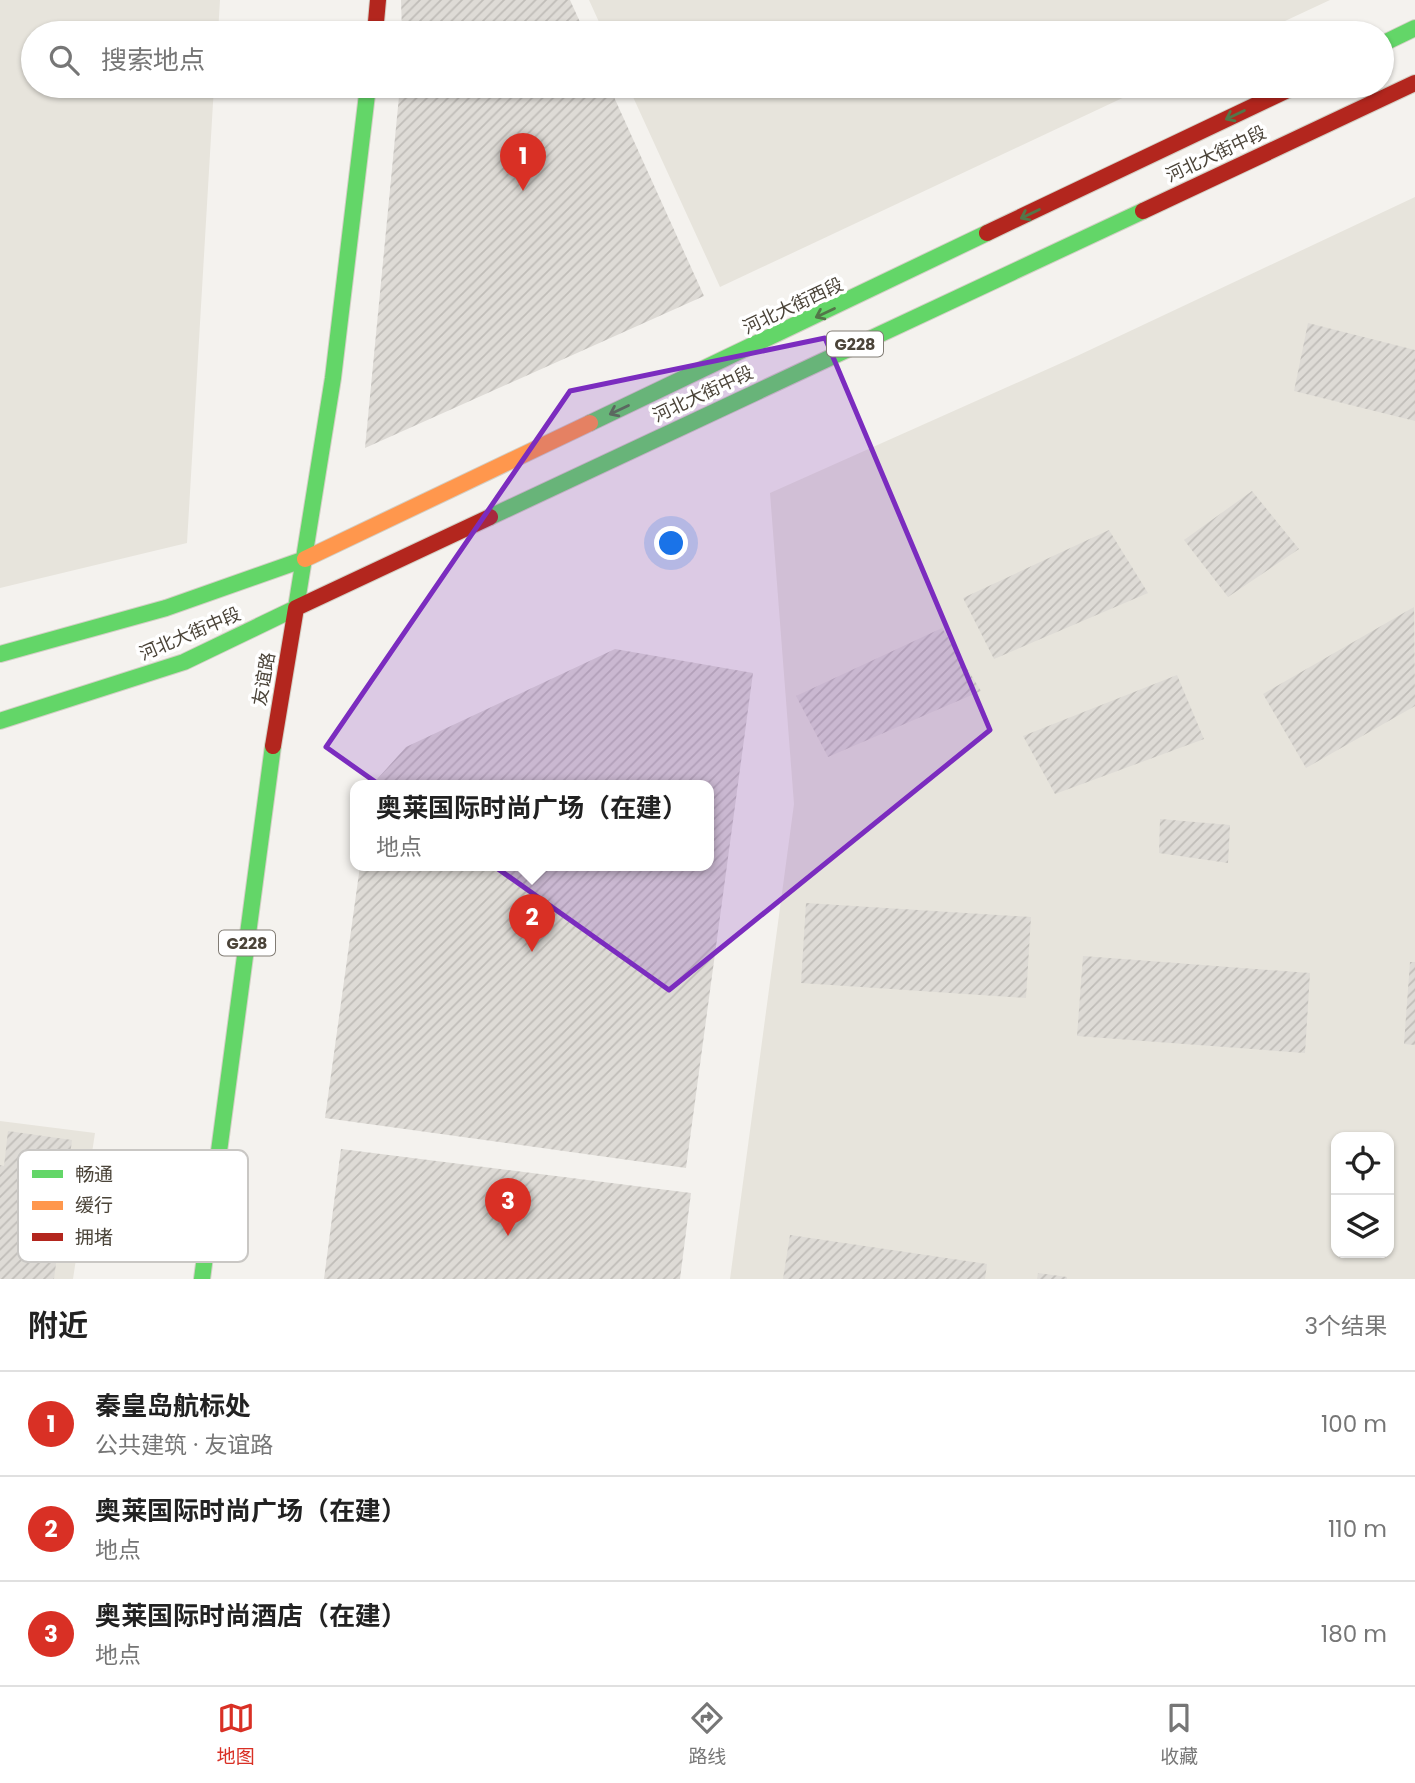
<!DOCTYPE html>
<html lang="zh">
<meta charset="utf-8">
<style>
body{margin:0;font-family:Poppins,"Noto Sans SC",sans-serif;background:#f6f6f6;color:#222}
.controls{position:absolute;right:21px;bottom:21px;display:grid;overflow:hidden;border-radius:14px;box-shadow:0 2px 5px #0004}
.controls button{width:63px;height:63px;display:grid;place-items:center;padding:0;border:0;border-bottom:2px solid #e0e0e0;background:#fff;color:#222;font:35px sans-serif}
.you{position:absolute;left:672px;top:544px;width:24px;height:24px;margin:-18px;border:5px solid #fff;border-radius:50%;background:#1a73e8;box-shadow:0 0 0 10px #1a73e833}
.badge{display:grid;place-items:center;width:46px;height:46px;border-radius:50%;background:#d93025;color:#fff;font-size:23px;font-weight:700}
.pin{position:absolute;translate:-50% -58px;filter:drop-shadow(0 2px 4px #0008)}
.pin::after{content:'';position:absolute;top:37px;width:24px;height:21px;background:inherit;clip-path:polygon(0 0,100% 0,50% 100%)}
.popup{position:absolute;left:350px;top:780px;width:364px;height:91px;box-sizing:border-box;display:grid;place-content:center;border-radius:14px;background:#fff;filter:drop-shadow(0 2px 5px #0005);font-size:23px;white-space:nowrap;color:#767676}
.popup b{font-size:26px;color:#222}
.popup::after{content:'';position:absolute;left:50%;top:100%;margin-left:-14px;border:14px solid transparent;border-top-color:#fff}
.list{margin:0;padding:0;list-style:none}
h2{display:flex;justify-content:space-between;align-items:center;height:91px;margin:0;padding:0 28px;font-size:30px}
h2 small{font-size:23px;font-weight:400;color:#767676}
.list li{display:grid;grid-template-columns:46px 1fr auto;gap:21px;align-items:center;box-sizing:border-box;height:105px;padding:0 28px;border-top:2px solid #e0e0e0}
.list b{display:block;font-size:26px;white-space:nowrap}
.list p{margin:0;font-size:23px;white-space:nowrap;color:#767676}
.list em{font-size:23px;font-style:normal;color:#767676}
.icon{flex:none;width:38px;height:38px;fill:none;stroke:currentColor;stroke-width:2;stroke-linecap:round;stroke-linejoin:round}
.map{position:relative;flex:none;width:1415px;height:1279px;overflow:hidden}
.search{position:absolute;background:#fff;box-shadow:0 2px 5px #0004;left:21px;right:21px;top:21px;height:77px;display:flex;align-items:center;gap:18px;box-sizing:border-box;padding:0 24px;border-radius:38px;color:#767676;font-size:26px}
.sheet{height:406px;background:#fff}
nav{display:flex;justify-content:space-around;align-items:center;box-sizing:border-box;height:98px;border-top:2px solid #e0e0e0;background:#fff;font-size:19px;color:#767676}
nav a{display:grid;justify-items:center;gap:4px}
nav .on{color:#d93025}
.map>svg:first-child{display:block}
.residential{fill:#e7e4dc;fill-rule:evenodd}
.building{fill:url(#building-hatch)}
.lines{fill:none;stroke-linecap:round;stroke-linejoin:round}
.fast-casing{stroke:#d3cfc5;stroke-width:18}
.slow-casing{stroke:#d3cfc5;stroke-width:18}
.jam-casing{stroke:#d3cfc5;stroke-width:18}
.fast{stroke:#63d668;stroke-width:16}
.slow{stroke:#ff974d;stroke-width:16}
.jam{stroke:#b3261e;stroke-width:16}
.oneway{stroke:#537749}
.marked{fill:#7b2cbf;fill-opacity:0.2;stroke:#7b2cbf;stroke-width:5;stroke-linejoin:round}
.labels{text-anchor:middle;stroke-width:7;stroke-linejoin:round;paint-order:stroke}
.shield{fill:#fff;stroke:#817c74;stroke-width:2}
.shield-label{font-size:16px;font-weight:bold;fill:#4b4439}
.street-label{font-size:18px;fill:#4b4439;stroke:#fff}
.key{fill:#fff;stroke:#c9c7c4;stroke-width:2}
.key-label{font-size:19px;fill:#4b4439}
</style>
<div class="map">
<svg width="1415" height="1279" viewBox="0 0 1415 1279">
<defs>
<pattern id="building-hatch" width="6" height="6" patternUnits="userSpaceOnUse" patternTransform="scale(1.75)"><rect width="6" height="6" fill="#dedbd6"/><path d="M-1 1l2-2M0 6l6-6M5 7l2-2" fill="none" stroke="#c0bdb8"/></pattern>
</defs>
<rect width="100%" height="100%" fill="#f4f2ee"/>
<path class="residential" d="M0,0h220l-2,33h-185v53h181l-27,457 -187,45z
M589,0h741l-71,33h-655z
M628,86h520l-428,201z
M1415,197v1082h-685l64,-475 -24,-311 307,-137zM1336,1137h53v116h-53z
M0,1121l95,12 -22,146h-73z"/>
<path class="building" d="M401,0h169l15,33h-183z
M400,86h209l95,210 -339,152z
M1308,323l107,27v71l-121,-30z
M1252,491l47,58 -71,48 -44,-57z
M1109,530l39,63 -154,66 -31,-61z
M1414,607l1,99 -109,62 -43,-74z
M942,628l39,63 -153,66 -32,-61z
M615,649l138,24 -67,495 -361,-50 35,-252h349v-80h-338l35,-39z
M1177,675l27,64 -149,55 -32,-58z
M1160,819l70,6 -2,38 -69,-10z
M806,903l225,14 -5,81 -225,-15z
M1083,956l227,17 -5,80 -228,-17z
M1410,962h5v83l-11,-1z
M8,1131l64,9 -18,139h-54v-114l4,1z
M341,1149l350,44 -11,86h-356z
M790,1235l197,29 -2,15h-202z
M1038,1273l29,4v2h-30z"/>
<g class="lines">
<defs>
<path id="fast" d="M1382,44l33,-16
M590,423l397,-190
M490,517l653,-306
M296,608l37,-230 35,-292
M0,654l166,-46 139,-49
M0,721l184,-59 112,-54
M202,1279l71,-533"/>
<path id="slow" d="M305,559l285,-136"/>
<path id="jam" d="M375,33l3,-33
M1143,211l272,-128
M987,233l309,-147
M273,746l23,-138 194,-91"/>
</defs>
<use href="#fast" class="fast-casing"/>
<use href="#slow" class="slow-casing"/>
<use href="#jam" class="jam-casing"/>
<use href="#fast" class="fast"/>
<use href="#slow" class="slow"/>
<use href="#jam" class="jam"/>
</g>
<defs><path id="oneway-shaft" d="M-6 0H5M1.5-3L5.5 0L1.5 3" fill="none" stroke-width="1.6" stroke-linecap="round" stroke-linejoin="round" transform="scale(1.75)"/></defs>
<g class="oneway">
<use href="#oneway-shaft" transform="translate(1235 115) rotate(154)"/>
<use href="#oneway-shaft" transform="translate(1030 214) rotate(154)"/>
<use href="#oneway-shaft" transform="translate(825 313) rotate(155)"/>
<use href="#oneway-shaft" transform="translate(619 410) rotate(155)"/>
</g>
<path class="marked" d="M825,338l165,392 -321,260 -343,-243 244,-356z"/>
<g class="labels">
<g class="shield">
<rect x="827" y="331.5" width="56" height="25" rx="5"/>
<rect x="219" y="930.5" width="56" height="25" rx="5"/>
</g>
<g class="shield-label">
<text x="855" y="350">G228</text>
<text x="247" y="949">G228</text>
</g>
<g class="street-label">
<text transform="translate(1216 154) rotate(-25)" y="6">河北大街中段</text>
<text transform="translate(793 306) rotate(-25)" y="6">河北大街西段</text>
<text transform="translate(703 394) rotate(-25)" y="6">河北大街中段</text>
<text transform="translate(190 634) rotate(-23)" y="6">河北大街中段</text>
<text transform="translate(264 679) rotate(-80)" y="6">友谊路</text>
</g>
</g>
<rect x="18" y="1150" width="230" height="112" rx="10" class="key"/>
<rect x="32" y="1170" width="31" height="8" fill="#63d668"/>
<rect x="32" y="1201" width="31" height="9" fill="#ff974d"/>
<rect x="32" y="1233" width="31" height="8" fill="#b3261e"/>
<g class="key-label">
<text x="75" y="1181">畅通</text>
<text x="75" y="1212">缓行</text>
<text x="75" y="1244">拥堵</text>
</g>
</svg>
<div class="controls">
<button><svg class="icon" aria-label="locate" viewBox="0 0 24 24"><circle cx="12" cy="12" r="6"/><path d="M12 2v4M12 18v4M2 12h4M18 12h4"/></svg></button>
<button><svg class="icon" aria-label="layers" viewBox="0 0 24 24"><path d="M12 4l9 5-9 5-9-5zM3 14l9 5 9-5"/></svg></button>
</div>
<div class="you"></div>
<div class="pin badge" style="left:523px;top:191px">1</div>
<div class="pin badge" style="left:532px;top:952px">2</div>
<div class="popup"><b>奥莱国际时尚广场（在建）</b>地点</div>
<div class="pin badge" style="left:508px;top:1236px">3</div>
<div class="search"><svg class="icon" aria-label="search" viewBox="0 0 24 24"><circle cx="10" cy="10" r="6"/><path d="M15 15l6 6"/></svg>搜索地点</div>
</div>
<section class="sheet">
<h2>附近<small>3个结果</small></h2>
<ul class="list">
<li><span class="badge">1</span><div><b>秦皇岛航标处</b><p>公共建筑 · 友谊路</p></div><em>100 m</em></li>
<li><span class="badge">2</span><div><b>奥莱国际时尚广场（在建）</b><p>地点</p></div><em>110 m</em></li>
<li><span class="badge">3</span><div><b>奥莱国际时尚酒店（在建）</b><p>地点</p></div><em>180 m</em></li>
</ul>
</section>
<nav>
<a class="on"><svg class="icon" aria-label="map" viewBox="0 0 24 24"><path d="M3 6l6-2 6 2 6-2v14l-6 2-6-2-6 2zM9 4v14M15 6v14"/></svg>地图</a>
<a><svg class="icon" aria-label="directions" viewBox="0 0 24 24"><path d="M12 3l9 9-9 9-9-9zM9 14v-3h6M13 9l2 2-2 2"/></svg>路线</a>
<a><svg class="icon" aria-label="saved" viewBox="0 0 24 24"><path d="M7 4h10v16l-5-4-5 4z"/></svg>收藏</a>
</nav>
